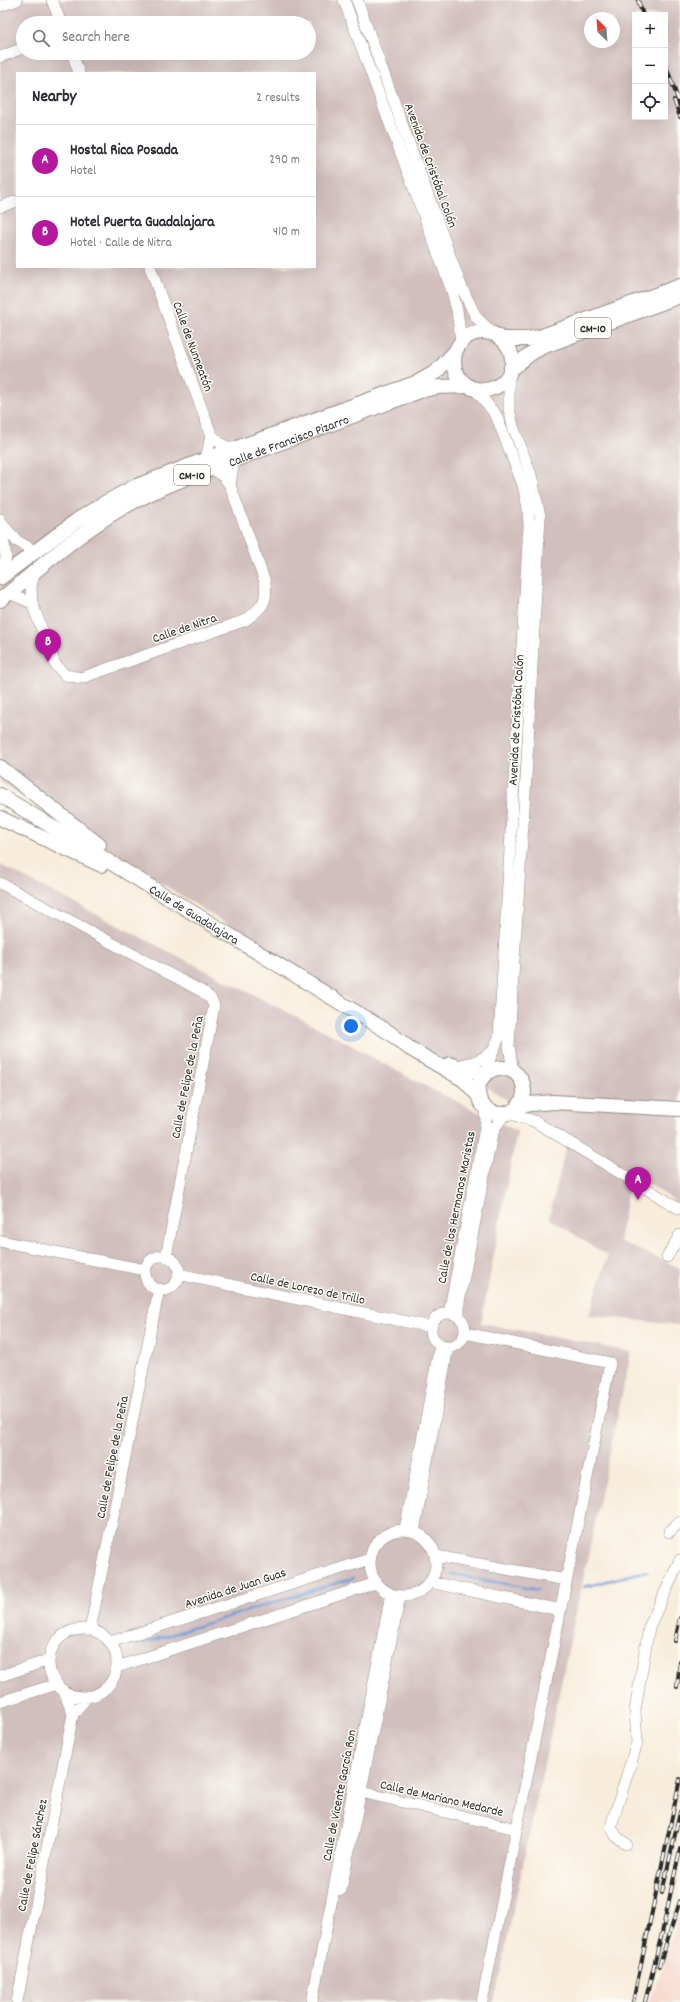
<!DOCTYPE html>
<meta charset="utf-8">
<style>
body{margin:0;font-family:Dekko,sans-serif;background:#f2f2f3;color:#2b2b33}
.controls{position:absolute;right:12px;top:12px;display:grid;overflow:hidden;border-radius:0px;box-shadow:0 4px 16px #0002}
.controls button{width:36px;height:36px;display:grid;place-items:center;padding:0;border:0;border-bottom:1px solid #e1e1e2;background:#fff;color:#2b2b33;font:20px sans-serif}
.compass{position:absolute;left:584px;top:12px;width:36px;height:36px;border-radius:50%;background:#fff;box-shadow:0 4px 16px #0002;rotate:335deg}
.you{position:absolute;left:351px;top:1026px;width:14px;height:14px;margin:-10px;border:3px solid #fff;border-radius:50%;background:#1a73e8;box-shadow:0 0 0 6px #1a73e833}
.badge{display:grid;place-items:center;width:26px;height:26px;border-radius:50%;background:#b5179e;color:#fff;font-size:13px;font-weight:700}
.pin{position:absolute;translate:-50% -33px;filter:drop-shadow(0 1px 2px #0008)}
.pin::after{content:'';position:absolute;top:21px;width:14px;height:12px;background:inherit;clip-path:polygon(0 0,100% 0,50% 100%)}
.list{margin:0;padding:0;list-style:none}
h2{display:flex;justify-content:space-between;align-items:center;height:52px;margin:0;padding:0 16px;font-size:17px}
h2 small{font-size:13px;font-weight:400;color:#7c7c81}
.list li{display:grid;grid-template-columns:26px 1fr auto;gap:12px;align-items:center;box-sizing:border-box;height:72px;padding:0 16px;border-top:1px solid #e1e1e2}
.list b{display:block;font-size:15px;white-space:nowrap}
.list p{margin:0;font-size:13px;white-space:nowrap;color:#7c7c81}
.list em{font-size:13px;font-style:normal;color:#7c7c81}
.icon{flex:none;width:22px;height:22px;fill:none;stroke:currentColor;stroke-width:2;stroke-linecap:round;stroke-linejoin:round}
.map{position:relative;flex:none;width:680px;height:2002px;overflow:hidden}
.search{position:absolute;background:#fff;box-shadow:0 4px 16px #0002;left:16px;top:16px;width:300px;height:44px;display:flex;align-items:center;gap:10px;box-sizing:border-box;padding:0 14px;border-radius:22px;color:#7c7c81;font-size:15px}
.panel{position:absolute;background:#fff;box-shadow:0 4px 16px #0002;left:16px;top:72px;width:300px;height:196px;border-radius:0px}
.map>svg:first-child{display:block}
.built{fill:#f6d2c4}
.industrial{fill:#d1bfbe;fill-rule:evenodd}
.lines{fill:none;stroke-linecap:round;stroke-linejoin:round}
.stream{stroke:#6e9cd6;stroke-width:2.5}
.minor-casing{stroke:#928c83;stroke-width:12}
.major-casing{stroke:#928c83;stroke-width:16}
.minor{stroke:#fff;stroke-width:11}
.major{stroke:#fff;stroke-width:14}
.rail-casing{stroke:#2b2b2b;stroke-width:4}
.rail{stroke:#fdfcf7;stroke-width:2.5;stroke-dasharray:8;stroke-linecap:butt}
.labels{text-anchor:middle;stroke-width:3;stroke-linejoin:round;paint-order:stroke}
.shield{fill:#fdfcf7;stroke:#6a6a68;stroke-width:1}
.shield-label{font-size:12px;font-weight:bold;fill:#2b2b2b}
.street-label{font-size:13px;fill:#2b2b2b;stroke:#fdfcf7}
</style>
<div class="map">
<svg width="680" height="2002" viewBox="0 0 680 2002">
<rect width="100%" height="100%" fill="#fdfcf7"/>
<filter id="ink" filterUnits="userSpaceOnUse"><feTurbulence type="fractalNoise" baseFrequency=".025" numOctaves="2"/><feDisplacementMap in="SourceGraphic" scale="8" xChannelSelector="R" yChannelSelector="G"/><feConvolveMatrix kernelMatrix="1 2 1 2 8 2 1 2 1" color-interpolation-filters="sRGB"/></filter>
<filter id="wash" filterUnits="userSpaceOnUse"><feTurbulence type="fractalNoise" baseFrequency=".012" numOctaves="4" result="noise"/><feDisplacementMap in="SourceGraphic" scale="16" xChannelSelector="R" yChannelSelector="G"/><feGaussianBlur stdDeviation="0.9" result="paint"/><feColorMatrix in="noise" values="0 0 0 0 0 0 0 0 0 0 0 0 0 0 0 0 0 1.4 0 .05"/><feComposite in="paint" operator="in"/></filter>
<g filter="url(#wash)">
<rect width="100%" height="100%" fill="#f8eddb"/>
<path class="built" d="M680,1916v86h-30l16,-45z"/>
<path class="industrial" d="M0,0h680v1204l-49,-31 -12,68 61,27v55l-2,2 -89,-10 19,-59 -59,-38 19,-80 -568,-356zM635,15h30v102h-30zM590,18h24v24h-24zM23,23h286v30h-286zM17,73h298v194h-298z
M0,865l338,173 79,44 100,49 -36,192 150,29 -137,650h-494z"/>
<g class="lines">
<path class="stream" d="M452,1574l86,16
M584,1587l63,-16
M134,1646l219,-68"/>
</g>
</g>
<g filter="url(#ink)">
<g class="lines">
<defs>
<path id="minor" d="M52,0l9,23
M344,0l108,291 5,19 4,31
M357,0l104,286 15,31 16,16
M0,6l17,-6
M72,53l7,20
M0,57l23,-9
M0,207l17,-6
M150,267l61,167 9,9 12,7
M509,375v34l4,17 18,49 9,41 -14,262 -14,213 -3,55 4,25
M474,388l22,27 27,70 5,23 1,18 -30,511 -11,26 -1,11
M204,460l4,-9 3,-17
M230,485l4,-25
M0,519l6,38 -5,20
M2,524l15,17 18,10
M34,573l-3,14 1,16 23,61 10,11 16,3 165,-58c17,-13 23,-19 18,-41l-34,-94 -7,-9 -11,-8
M9,593l23,10
M0,883l203,109 8,7 3,7 -48,251
M456,1066l22,-5 15,-10
M508,1113l26,8 146,88
M0,1241l145,29
M145 1273a17 17 0 1 1 34 0a17 17 0 1 1-34 0Z
M667,1257l13,-22
M178,1274l253,53
M449,1313l35,-180 2,-11 -1,-15
M431 1330a17 17 0 1 1 34 0a17 17 0 1 1-34 0Z
M459,1317v-15l33,-167 4,-9 9,-12
M465,1333l145,30 -128,639
M370 1563a33 33 0 1 1 66 0a33 33 0 1 1-66 0Z
M405,1530l35,-185
M414,1532l34,-185
M669,1532l11,-10
M436,1556l130,24
M430,1582l130,28
M49 1663a34 34 0 1 1 68 0a34 34 0 1 1-68 0Z
M90,1630l69,-341
M110,1642l260,-83
M117,1667l259,-84
M0,1676l49,-16
M63,1690l10,24 15,-18
M0,1702l57,-18
M361,1792l155,37
M626,1844l-10,-8 -5,-10 26,-83 -2,-32 14,-84 31,-67
M341,1890l59,-294
M17,2002l56,-288
M312,2002l79,-408"/>
<g id="major">
<circle cx="483" cy="361" r="29"/>
<path d="M502,339h25l12,-2 141,-51"/>
<path d="M511,369l19,-15 12,-7 138,-51"/>
<path d="M0,578l76,-57 25,-16 33,-18 70,-27 214,-78 18,-10 18,-19"/>
<path id="s1" d="M0,600c34,-27 65,-56 101,-79 28,-19 59,-33 90,-45l229,-85 18,-4 30,-1"/>
<path d="M0,767l99,78"/>
<path id="s2" d="M0,795l390,238 19,15 55,32 14,15"/>
<path d="M0,818l101,47"/>
<path d="M450,1064l12,5 24,5"/>
<circle cx="501" cy="1091" r="23"/>
<path d="M518,1107l12,-3 23,-2 127,7"/>
</g>
</defs>
<use href="#minor" class="minor-casing"/>
<use href="#major" class="major-casing"/>
<use href="#minor" class="minor"/>
<use href="#major" class="major"/>
<defs>
<path id="rail" d="M638,0l5,15
M665,63l15,42
M674,100l6,17
M675,1641l5,-23
M677,1687l3,-25
M662,1893l18,-81
M659,1966l21,-65
M633,2002l47,-223
M645,2002l17,-69 18,-84"/>
</defs>
<use href="#rail" class="rail-casing"/>
<use href="#rail" class="rail"/>
</g>
</g>
<g class="labels">
<g class="shield">
<rect x="575" y="318" width="36" height="20" rx="3"/>
<rect x="174" y="465" width="36" height="20" rx="3"/>
</g>
<g class="shield-label">
<text x="593" y="332">CM-10</text>
<text x="192" y="479">CM-10</text>
</g>
<g class="street-label">
<text transform="translate(432 165) rotate(70)" y="5">Avenida de Cristóbal Colón</text>
<text transform="translate(194 346) rotate(70)" y="5">Calle de Nunneatón</text>
<text dy="5" stroke="none"><textPath href="#s1" startOffset="333">Calle de Francisco Pizarro</textPath></text>
<text transform="translate(184 627) rotate(-19)" y="5">Calle de Nitra</text>
<text transform="translate(515 720) rotate(-87)" y="5">Avenida de Cristóbal Colón</text>
<text dy="5" stroke="none"><textPath href="#s2" startOffset="228">Calle de Guadalajara</textPath></text>
<text transform="translate(186 1077) rotate(-79)" y="5">Calle de Felipe de la Peña</text>
<text transform="translate(455 1207) rotate(-79)" y="5">Calle de los Hermanos Maristas</text>
<text transform="translate(308 1287) rotate(12)" y="5">Calle de Lorezo de Trillo</text>
<text transform="translate(111 1457) rotate(-79)" y="5">Calle de Felipe de la Peña</text>
<text transform="translate(235 1587) rotate(-18)" y="5">Avenida de Juan Guas</text>
<text transform="translate(338 1795) rotate(-79)" y="5">Calle de Vicente García Ron</text>
<text transform="translate(442 1797) rotate(13)" y="5">Calle de Mariano Medarde</text>
<text transform="translate(31 1855) rotate(-79)" y="5">Calle de Felipe Sánchez</text>
</g>
</g>
</svg>
<div class="controls">
<button>+</button>
<button>−</button>
<button><svg class="icon" aria-label="locate" viewBox="0 0 24 24"><circle cx="12" cy="12" r="6"/><path d="M12 2v4M12 18v4M2 12h4M18 12h4"/></svg></button>
</div>
<svg class="compass" viewBox="-18 -18 36 36"><path d="M0-13l5 13h-10z" fill="#e53935"/><path d="M0 13l5-13h-10z" fill="#7c7c81"/></svg>
<div class="you"></div>
<div class="pin badge" style="left:638px;top:1200px">A</div>
<div class="pin badge" style="left:48px;top:662px">B</div>
<div class="search"><svg class="icon" aria-label="search" viewBox="0 0 24 24"><circle cx="10" cy="10" r="6"/><path d="M15 15l6 6"/></svg>Search here</div>
<section class="panel">
<h2>Nearby<small>2 results</small></h2>
<ul class="list">
<li><span class="badge">A</span><div><b>Hostal Rica Posada</b><p>Hotel</p></div><em>290 m</em></li>
<li><span class="badge">B</span><div><b>Hotel Puerta Guadalajara</b><p>Hotel · Calle de Nitra</p></div><em>410 m</em></li>
</ul>
</section>
</div>
